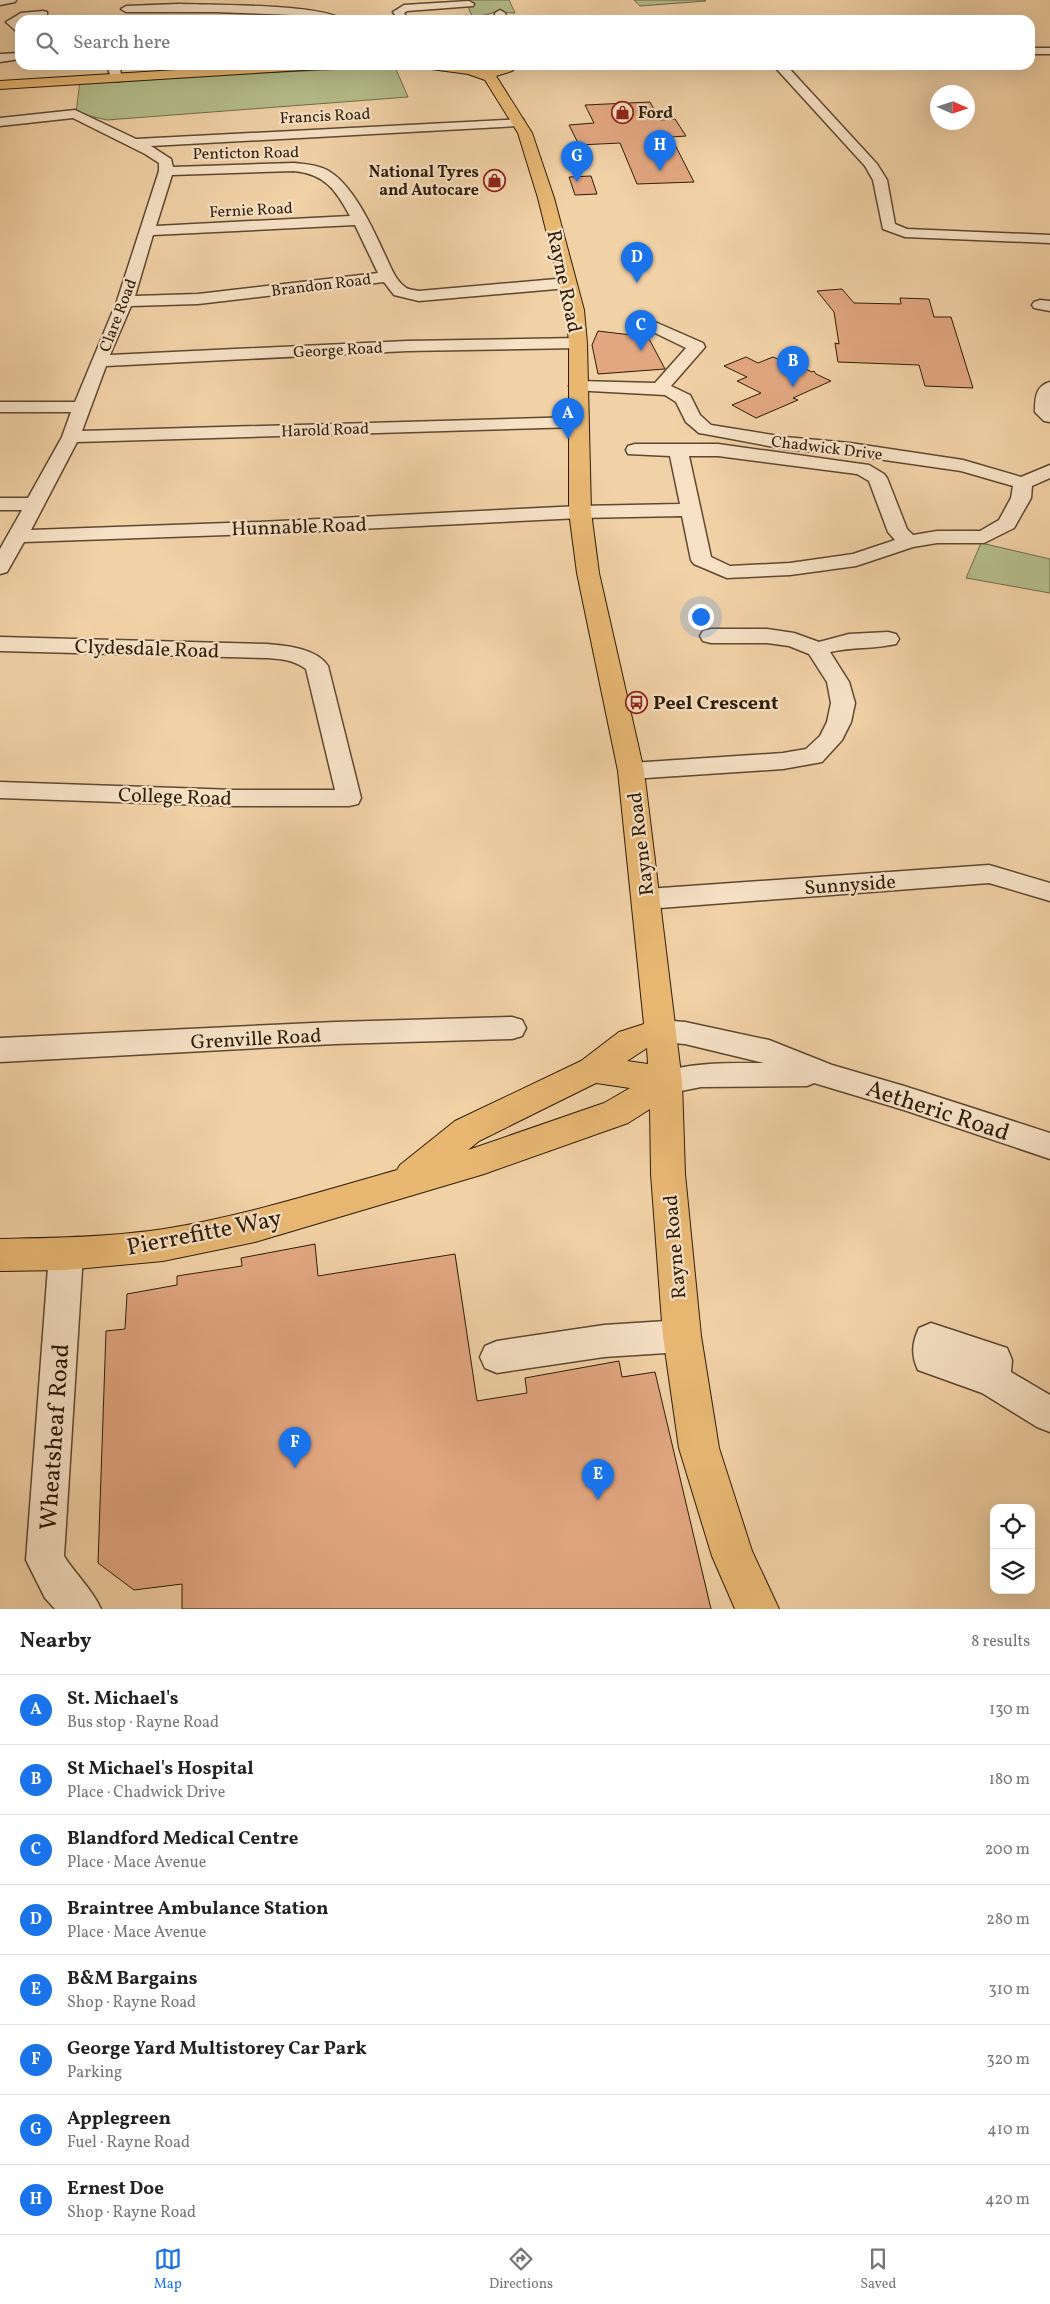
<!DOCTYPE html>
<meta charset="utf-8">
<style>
body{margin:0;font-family:Vollkorn,serif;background:#f6f6f6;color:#222}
.controls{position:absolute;right:15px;bottom:15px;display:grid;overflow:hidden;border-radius:10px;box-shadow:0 5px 20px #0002}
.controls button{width:45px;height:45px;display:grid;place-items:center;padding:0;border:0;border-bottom:1px solid #e0e0e0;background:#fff;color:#222;font:25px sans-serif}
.compass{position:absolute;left:930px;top:85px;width:45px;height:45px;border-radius:50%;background:#fff;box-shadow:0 5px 20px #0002;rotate:93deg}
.you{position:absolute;left:700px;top:616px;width:18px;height:18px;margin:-12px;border:4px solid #fff;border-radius:50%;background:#1a73e8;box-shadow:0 0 0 8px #1a73e833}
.badge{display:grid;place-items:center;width:32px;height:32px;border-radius:50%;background:#1a73e8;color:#fff;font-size:16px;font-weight:700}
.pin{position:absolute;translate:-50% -41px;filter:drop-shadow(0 1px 2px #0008)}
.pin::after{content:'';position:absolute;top:26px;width:18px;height:15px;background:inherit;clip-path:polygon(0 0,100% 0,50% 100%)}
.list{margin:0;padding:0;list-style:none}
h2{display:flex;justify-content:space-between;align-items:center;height:65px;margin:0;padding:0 20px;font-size:21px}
h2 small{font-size:16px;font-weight:400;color:#767676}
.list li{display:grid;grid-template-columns:32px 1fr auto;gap:15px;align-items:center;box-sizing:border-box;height:70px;padding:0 20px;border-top:1px solid #e0e0e0}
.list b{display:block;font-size:19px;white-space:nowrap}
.list p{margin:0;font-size:16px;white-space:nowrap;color:#767676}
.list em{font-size:16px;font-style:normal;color:#767676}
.icon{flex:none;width:28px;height:28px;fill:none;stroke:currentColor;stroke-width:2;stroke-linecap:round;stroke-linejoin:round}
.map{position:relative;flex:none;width:1050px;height:1609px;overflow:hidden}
.search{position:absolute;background:#fff;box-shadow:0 5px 20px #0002;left:15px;right:15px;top:15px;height:55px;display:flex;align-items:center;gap:12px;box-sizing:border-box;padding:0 18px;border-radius:15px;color:#767676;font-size:19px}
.sheet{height:625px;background:#fff}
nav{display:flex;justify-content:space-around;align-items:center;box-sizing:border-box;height:70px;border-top:1px solid #e0e0e0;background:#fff;font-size:14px;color:#767676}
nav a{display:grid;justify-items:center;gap:2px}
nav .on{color:#1a73e8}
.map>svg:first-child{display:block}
.green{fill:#b4bd8b;stroke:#706c4a}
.building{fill:#e2a781;stroke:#2c1b08}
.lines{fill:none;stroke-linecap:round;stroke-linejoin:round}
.minor-casing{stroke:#5d4830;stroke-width:3}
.major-casing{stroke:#2c1b08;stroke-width:2}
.minor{fill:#f6e1c5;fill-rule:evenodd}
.major{fill:#e8b873;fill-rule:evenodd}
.labels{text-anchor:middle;stroke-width:4.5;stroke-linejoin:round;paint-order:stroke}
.far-poi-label{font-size:16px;font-weight:bold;fill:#2c1b08;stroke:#f6e1c5;text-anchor:start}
.far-street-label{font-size:16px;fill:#2c1b08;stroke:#f6e1c5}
.street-label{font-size:20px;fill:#2c1b08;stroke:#f6e1c5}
.poi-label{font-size:20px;font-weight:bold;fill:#2c1b08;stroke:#f6e1c5;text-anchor:start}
.near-street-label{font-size:24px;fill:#2c1b08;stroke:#f6e1c5}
</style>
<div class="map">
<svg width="1050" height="1609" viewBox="0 0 1050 1609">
<rect width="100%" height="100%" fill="#f1d1a6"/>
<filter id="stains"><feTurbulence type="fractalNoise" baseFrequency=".004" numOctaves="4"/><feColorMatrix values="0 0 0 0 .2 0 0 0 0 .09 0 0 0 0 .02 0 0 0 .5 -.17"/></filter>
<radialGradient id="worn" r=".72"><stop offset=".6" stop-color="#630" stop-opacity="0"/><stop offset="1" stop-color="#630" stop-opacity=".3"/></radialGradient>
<path class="green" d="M465,0h44l6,13 -19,-1 -23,6z
M634,0h69l3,1 -66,5z
M395,67l13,30 -301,23 -31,-7 4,-32z
M981,543l69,16v34l-84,-15z"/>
<path class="building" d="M650,102l10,18 15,-1 11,17 -15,1 23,45 -57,2 -17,-41 -41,2 -10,-20 25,-2 -9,-18z
M591,176l6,18 -22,1 -6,-18z
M842,289l12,14 47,1 -1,-6 29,1 5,18h17l22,71 -48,-2 -6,-21 -81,-3 -3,-19 4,1 -5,-32 -17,-21z
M598,331l50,6 17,32 -67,5 -6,-29z
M746,357l12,6 15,-6 20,9 4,-1 15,7 2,-1 2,3 15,7 -38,17 5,2 -42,18 -24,-13 29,-12 -24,-12 10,-4 -23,-11z
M315,1244l3,32 137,-22 22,147 50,-8 -2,-15 94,-17 3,16 33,-5 56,237h-529v-25l-48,6 -36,-27 8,-232 19,-2 2,-35 50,-9v-9l65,-10 -1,-8z"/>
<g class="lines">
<defs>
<path id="minor" d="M0,0h16l-1,2 -15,3z
M469,1l5,3 -1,2 -66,5 -3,2 3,5 -1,2h-8l-5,-8 11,-7z
M179,4c28,1 147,0 163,16l-48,-5 -79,-3h-89l-5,-3 5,-3z
M500,10l5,3 2,7h-12v-7z
M43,11l4,1v4l-27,4v12l-4,-1 -10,-9 15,-9z
M1030,48h20v6h-20z
M20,53v6l-20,3v-8z
M107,65h12l3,13 -2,3h-8z
M773,65h13l91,99 10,16 8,44 12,5 143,6v8l-145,-6 -22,-8 -10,-49 -8,-14z
M75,110l61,29 387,-20 1,3 -1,3 -5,1 -367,20 20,13 2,8 121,-4c11,1 23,2 33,7 26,14 46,59 58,85 5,10 10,25 20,32 3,3 10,3 14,4l149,-13 6,2 2,3 -2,3 -6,2 -149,13 -25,-6 -10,-13 -186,22 -67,2 -21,49 297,-14 171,-3 6,1 2,4 -2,4 -6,1 -171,3 -301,15 -24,65 496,-14 6,1 3,4 -3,4 -6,1 -501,15 -46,88 228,-8 321,-16 100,-2 -10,-48 -42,-2 -2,-4 2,-4 7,-2h83l151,21 15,9 3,4 20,51 6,6 24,-4h43l19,-11 12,-22 2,-12 -52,-15 -111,-16 -65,-6 -80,-15 -6,-1 -13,-11 -10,-20 -11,-7 -93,-5 -3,-4 3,-4 6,-1 77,2 31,-35 -37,-18 -2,-3 2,-3 6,-2 48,21 2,4 -34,39 19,9 10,20 11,10 74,12 65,6 113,17 58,17 29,-12v13l-18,8 -1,12 -17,30 -30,15h-47l-24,4 -57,19 -66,9 -63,3 -33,-14 -3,-4 -9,-44 -102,2 -321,16 -235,8 -17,30 -7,2v-25l22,-39h-22v-12h28l34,-61 9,-25h-71v-10h75l42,-101 42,-130v-8l-14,-9 -72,-36 -73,8v-8zM294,171c31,3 42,19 56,45l-194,10 16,-51zM355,225l23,48 -180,21 -63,2 18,-61zM689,456h29l139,18 12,7 19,51 7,8 -42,14 -63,9 -60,3 -19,-9z
M1040,300l10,1v10l-16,-3 -2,-3 2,-3z
M1050,382v40l-6,-1 -9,-9c0,-13 0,-26 15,-30z
M711,629h56l27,4 25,9 30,-8 39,-2 8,2 3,5 -3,5c-22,5 -44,3 -66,8l19,30 6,21 -4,19 -9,18 -20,22 -39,7 -152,10 -9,-2 -3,-6 3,-6 9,-2 152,-10 23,-4 14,-13 7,-14 4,-19 -4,-21 -18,-28 -20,-8 -22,-3h-56l-8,-2 -3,-5 3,-5z
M0,637l267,7c20,2 49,4 61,22l33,132 -3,6 -9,2h-114l-235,-8v-16l235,8h100l-29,-121c-12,-9 -24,-10 -39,-11l-267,-7z
M989,865l61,18v18l-61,-18 -342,26 -9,-3 -4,-7 4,-7 9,-3z
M512,1017l10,3 4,8 -4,8 -10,3 -177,5 -335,18v-24l335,-16z
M661,1020l24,2 84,18 63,25 72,21 146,47v26l-146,-49 -90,-27 -7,3 -106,1 -35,7 -11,-4 -4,-8 4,-8c36,-12 72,-11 109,-11l-79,-19 -24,-2 -10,-3 -5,-8 5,-8z
M66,1239l12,5 5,10 -19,302c12,19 28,33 37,53h-46l-10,-11 -19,-38 23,-306 5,-10z
M682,1320l12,5 5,11 -5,11 -12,5 -78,5 -107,16 -12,-5 -5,-11 5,-11 12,-5 107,-16z
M931,1323l76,25 5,12 -1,12 39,23v37l-13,-5 -55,-34 -64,-23c-7,-15 -6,-27 1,-42z"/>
<path id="major" d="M256,65h70l-7,4 -319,20v-8z
M424,65h46l17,4 17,-4h15l-7,6 -16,5 36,57 22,65 30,112 3,33 4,169 8,61 45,198 38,311 3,92 16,162 18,112 33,103 27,58h-44l-23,-53 -33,-108 -16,-112 -12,-162 -1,-65 -22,14 -144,51 -229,68 -92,19 -97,9 -66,1v-32c54,-1 110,-2 164,-10 79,-13 156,-37 233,-59l3,-5 55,-44 126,-60 38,-29 25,-8 -26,-253 -41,-198 -8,-61v-169l-3,-33 -28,-112 -20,-65 -33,-53 -17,-6 -37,-5zM647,1048l1,16 -21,-3zM596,1083l34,5 -26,15 -136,47 11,-9z"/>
</defs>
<use href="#minor" class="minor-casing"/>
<use href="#major" class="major-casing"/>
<use href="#minor" class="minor"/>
<use href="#major" class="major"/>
</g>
<defs>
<symbol id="shop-ring" viewBox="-11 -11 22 22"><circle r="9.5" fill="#f6e1c5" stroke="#8f2418" stroke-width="1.5"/><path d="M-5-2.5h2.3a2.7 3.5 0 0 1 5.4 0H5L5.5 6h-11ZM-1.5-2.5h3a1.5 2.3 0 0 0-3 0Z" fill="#8f2418"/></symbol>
<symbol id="bus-ring" viewBox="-11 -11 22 22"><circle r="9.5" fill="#f6e1c5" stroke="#8f2418" stroke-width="1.5"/><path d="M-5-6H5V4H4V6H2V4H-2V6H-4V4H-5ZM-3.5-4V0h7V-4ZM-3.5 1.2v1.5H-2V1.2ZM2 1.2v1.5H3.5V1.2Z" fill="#8f2418"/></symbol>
</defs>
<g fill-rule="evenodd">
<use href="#shop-ring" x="610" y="100" width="25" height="25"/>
<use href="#shop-ring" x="482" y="168" width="25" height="25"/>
<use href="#bus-ring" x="624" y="690" width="25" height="25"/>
</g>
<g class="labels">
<g class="far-poi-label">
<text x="638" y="118">Ford</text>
<text x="479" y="177" text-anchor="end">National Tyres<tspan x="479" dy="18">and Autocare</tspan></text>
</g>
<g class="far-street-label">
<text transform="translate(325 115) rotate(-3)" y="6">Francis Road</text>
<text transform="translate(246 152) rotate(-1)" y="6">Penticton Road</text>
<text transform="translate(251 209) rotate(-3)" y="6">Fernie Road</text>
<text transform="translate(321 284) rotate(-7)" y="6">Brandon Road</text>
<text transform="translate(117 315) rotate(-69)" y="6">Clare Road</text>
<text transform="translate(338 349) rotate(-3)" y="6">George Road</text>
<text transform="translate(325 429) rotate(-2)" y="6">Harold Road</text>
<text transform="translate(827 447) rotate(7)" y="6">Chadwick Drive</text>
</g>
<g class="street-label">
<text transform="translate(565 281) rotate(78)" y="7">Rayne Road</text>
<text transform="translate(299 526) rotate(-2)" y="7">Hunnable Road</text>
<text transform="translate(147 648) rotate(2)" y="7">Clydesdale Road</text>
<text transform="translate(175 796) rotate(2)" y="7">College Road</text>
<text transform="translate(640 844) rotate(-97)" y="7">Rayne Road</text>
<text transform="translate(850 884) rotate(-4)" y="7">Sunnyside</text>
<text transform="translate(256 1038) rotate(-3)" y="7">Grenville Road</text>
<text transform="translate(674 1247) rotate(-95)" y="7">Rayne Road</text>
</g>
<g class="poi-label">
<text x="653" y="709">Peel Crescent</text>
</g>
<g class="near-street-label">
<text transform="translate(938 1110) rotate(18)" y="8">Aetheric Road</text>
<text transform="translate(204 1232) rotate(-11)" y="8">Pierrefitte Way</text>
<text transform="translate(54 1437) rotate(-86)" y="8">Wheatsheaf Road</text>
</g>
</g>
<rect width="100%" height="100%" filter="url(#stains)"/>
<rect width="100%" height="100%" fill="url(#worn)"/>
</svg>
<div class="controls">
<button><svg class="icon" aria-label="locate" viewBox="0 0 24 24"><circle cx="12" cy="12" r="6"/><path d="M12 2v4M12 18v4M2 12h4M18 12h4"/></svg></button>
<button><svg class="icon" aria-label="layers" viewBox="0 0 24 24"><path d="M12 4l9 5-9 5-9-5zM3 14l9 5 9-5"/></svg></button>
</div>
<svg class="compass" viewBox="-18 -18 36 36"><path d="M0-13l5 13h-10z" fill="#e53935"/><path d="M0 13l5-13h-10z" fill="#767676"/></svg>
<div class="you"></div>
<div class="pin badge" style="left:568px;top:439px">A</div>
<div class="pin badge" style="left:793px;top:387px">B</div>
<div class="pin badge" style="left:641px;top:351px">C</div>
<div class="pin badge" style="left:637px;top:283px">D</div>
<div class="pin badge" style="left:598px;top:1500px">E</div>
<div class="pin badge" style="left:295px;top:1468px">F</div>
<div class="pin badge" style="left:577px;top:182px">G</div>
<div class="pin badge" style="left:660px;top:171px">H</div>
<div class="search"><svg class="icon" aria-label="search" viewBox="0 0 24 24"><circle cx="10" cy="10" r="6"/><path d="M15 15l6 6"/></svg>Search here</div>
</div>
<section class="sheet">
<h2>Nearby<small>8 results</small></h2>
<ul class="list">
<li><span class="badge">A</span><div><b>St. Michael's</b><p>Bus stop · Rayne Road</p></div><em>130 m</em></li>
<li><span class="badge">B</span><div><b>St Michael's Hospital</b><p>Place · Chadwick Drive</p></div><em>180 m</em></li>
<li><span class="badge">C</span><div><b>Blandford Medical Centre</b><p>Place · Mace Avenue</p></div><em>200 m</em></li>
<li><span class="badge">D</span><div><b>Braintree Ambulance Station</b><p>Place · Mace Avenue</p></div><em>280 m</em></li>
<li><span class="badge">E</span><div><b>B&amp;M Bargains</b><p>Shop · Rayne Road</p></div><em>310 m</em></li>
<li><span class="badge">F</span><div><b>George Yard Multistorey Car Park</b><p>Parking</p></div><em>320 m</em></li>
<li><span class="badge">G</span><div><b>Applegreen</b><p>Fuel · Rayne Road</p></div><em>410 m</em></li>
<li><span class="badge">H</span><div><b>Ernest Doe</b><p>Shop · Rayne Road</p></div><em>420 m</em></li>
</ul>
</section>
<nav>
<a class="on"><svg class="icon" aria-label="map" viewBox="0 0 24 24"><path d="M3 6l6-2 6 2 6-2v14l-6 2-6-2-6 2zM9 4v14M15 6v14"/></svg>Map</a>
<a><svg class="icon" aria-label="directions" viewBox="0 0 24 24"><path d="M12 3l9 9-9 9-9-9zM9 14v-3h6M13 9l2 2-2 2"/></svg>Directions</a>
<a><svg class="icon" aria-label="saved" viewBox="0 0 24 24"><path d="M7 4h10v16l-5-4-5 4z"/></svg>Saved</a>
</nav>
